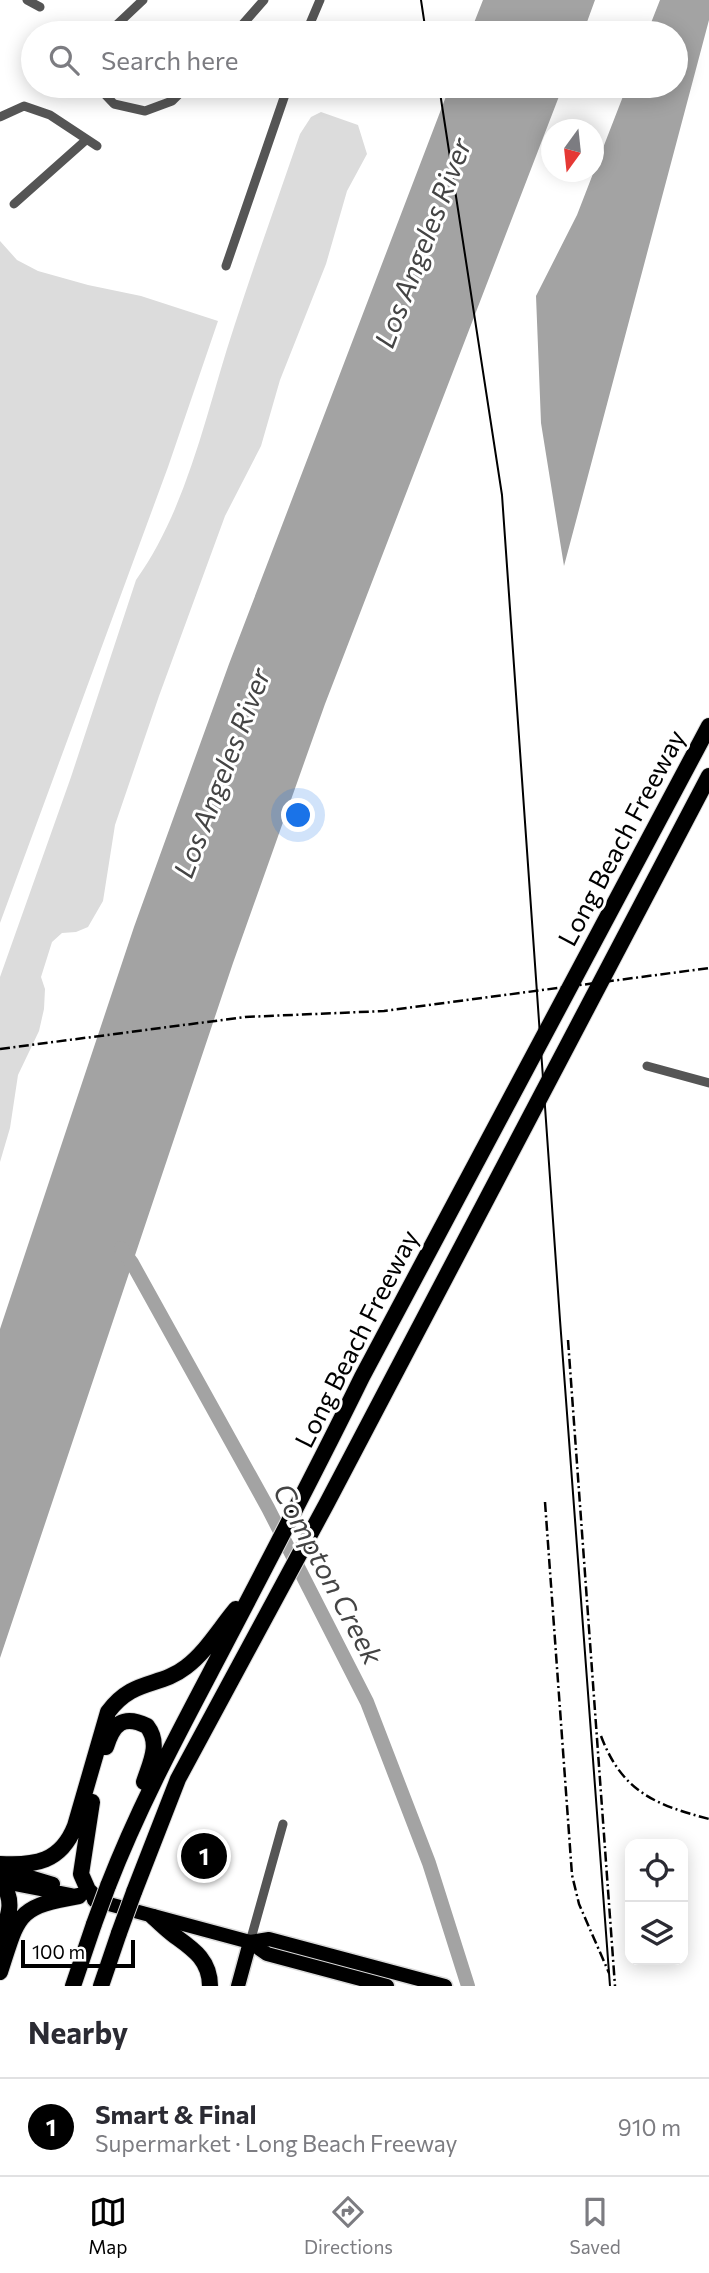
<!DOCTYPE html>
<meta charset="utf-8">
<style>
body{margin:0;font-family:Commissioner,sans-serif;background:#f2f2f3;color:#2b2b33}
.controls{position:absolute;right:21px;bottom:21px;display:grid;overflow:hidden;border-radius:14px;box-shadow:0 4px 18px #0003}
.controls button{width:63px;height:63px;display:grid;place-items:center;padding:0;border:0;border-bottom:2px solid #e1e1e2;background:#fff;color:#2b2b33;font:35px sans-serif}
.compass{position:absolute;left:541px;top:119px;width:63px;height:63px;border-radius:50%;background:#fff;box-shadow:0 4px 18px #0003;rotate:195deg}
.scale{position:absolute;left:21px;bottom:18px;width:114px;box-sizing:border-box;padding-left:7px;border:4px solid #000;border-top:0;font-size:19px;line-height:24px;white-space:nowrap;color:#000;-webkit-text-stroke:5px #fff;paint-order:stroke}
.you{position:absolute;left:299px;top:816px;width:24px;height:24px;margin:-18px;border:5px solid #fff;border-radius:50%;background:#1a73e8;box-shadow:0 0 0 10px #1a73e833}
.badge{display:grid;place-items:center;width:46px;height:46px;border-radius:50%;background:#000;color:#fff;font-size:23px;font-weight:700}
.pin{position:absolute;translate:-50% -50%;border:4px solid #fff;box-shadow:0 2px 7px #0006}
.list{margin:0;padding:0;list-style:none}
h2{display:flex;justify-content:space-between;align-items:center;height:91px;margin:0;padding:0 28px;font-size:30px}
h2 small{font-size:23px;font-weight:400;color:#7c7c81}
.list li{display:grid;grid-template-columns:46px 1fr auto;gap:21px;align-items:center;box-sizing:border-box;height:98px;padding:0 28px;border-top:2px solid #e1e1e2}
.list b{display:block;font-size:26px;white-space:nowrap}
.list p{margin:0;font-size:23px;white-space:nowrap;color:#7c7c81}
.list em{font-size:23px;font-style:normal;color:#7c7c81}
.icon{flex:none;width:38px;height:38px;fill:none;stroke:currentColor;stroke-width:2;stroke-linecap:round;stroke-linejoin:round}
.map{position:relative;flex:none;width:709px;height:1986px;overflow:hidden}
.search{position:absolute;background:#fff;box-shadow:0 4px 18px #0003;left:21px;right:21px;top:21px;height:77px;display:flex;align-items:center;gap:18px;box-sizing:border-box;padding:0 24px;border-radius:38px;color:#7c7c81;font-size:26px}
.sheet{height:189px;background:#fff}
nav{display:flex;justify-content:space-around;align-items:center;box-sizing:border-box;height:98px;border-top:2px solid #e1e1e2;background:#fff;font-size:19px;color:#7c7c81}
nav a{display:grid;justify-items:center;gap:4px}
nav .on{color:#000}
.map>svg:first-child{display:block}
.green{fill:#dcdcdc}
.water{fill:#a3a3a3}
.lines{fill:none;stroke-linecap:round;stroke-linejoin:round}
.river{stroke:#a3a3a3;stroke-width:14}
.primary-casing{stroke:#dbdbdb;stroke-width:17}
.motorway-casing{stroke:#dbdbdb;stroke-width:18}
.minor{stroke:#555;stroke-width:9}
.primary{stroke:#000;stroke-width:14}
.motorway{stroke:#000;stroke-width:16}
.tram{stroke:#000;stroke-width:2}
.rail{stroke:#000;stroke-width:2.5;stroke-dasharray:10 3.5 2 3.5;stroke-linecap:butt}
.motorway-bridge-casing{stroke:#dbdbdb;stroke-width:18;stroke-linecap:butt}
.motorway-bridge{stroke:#000;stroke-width:16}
.labels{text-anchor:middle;stroke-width:6;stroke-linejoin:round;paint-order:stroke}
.street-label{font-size:26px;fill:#000;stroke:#fff}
.water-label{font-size:28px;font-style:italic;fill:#444;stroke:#fff}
</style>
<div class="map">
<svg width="709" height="1986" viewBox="0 0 709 1986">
<rect width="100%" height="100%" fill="#fff"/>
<path class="green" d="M321,112l37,13 9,29 -20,37 -21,73 -46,116 -19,66 -36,70 -66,180 -44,129 -12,76 -15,26 -12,5 -14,1 -10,9 -11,35 4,12 -1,20 -5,22 -21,44 -8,53 -10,34v-185l71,-200 65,-197c52,-73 70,-168 98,-253 21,-65 44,-129 66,-193l11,-17z
M0,241l17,19 21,11 50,14 53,11 77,25 -50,146 -168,456z"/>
<path class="water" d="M483,0h112l-12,33h-113z
M660,0h49v20l-145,546 -23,-143 -5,-127 41,-81 50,-129h49v-53h-29z
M450,86h113l-238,618 -92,259 -233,695v-329l134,-402 95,-263z"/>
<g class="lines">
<path class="river" d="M121,1248l11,15 136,245 99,194 62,161 39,123"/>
<defs>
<path id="primary" d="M0,1868l53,16
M0,1881l71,14
M94,1900l156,42 17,12 120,32
M250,1942l19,-3 176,47
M238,1986l12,-44"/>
<path id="motorway" d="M106,1747c7,-23 17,-33 41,-21 14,18 3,37 -3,56
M92,1802l-11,72 7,16 11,11
M0,1864c35,2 61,-2 75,-38l33,-114c25,-34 51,-24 78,-45 20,-15 34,-39 50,-58
M108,1886c31,-80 71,-154 111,-230 48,-92 97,-185 143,-279l347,-651
M134,1892l44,-113 149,-276 382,-727
M153,1917c7,6 14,13 22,19 18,13 35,24 35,50
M0,1939c8,-22 16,-37 1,-58
M0,1972c19,-58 16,-65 79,-76
M73,1986l21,-62
M101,1986l18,-53"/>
</defs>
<use href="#primary" class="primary-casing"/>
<use href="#motorway" class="motorway-casing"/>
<path class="minor" d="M27,0l13,7
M108,33l35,-33
M235,33l29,-33
M306,33l14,-33
M97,86l17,18 31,7 27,-10 15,-15
M0,117l24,-11 26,9 47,31
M14,204l72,-64
M226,266l62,-180
M647,1066l62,17
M250,1942l33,-118"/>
<use href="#primary" class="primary"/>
<use href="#motorway" class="motorway"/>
<path class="tram" d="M421,0l5,33
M439,86l63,409 58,825 50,666"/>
<path class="rail" d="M0,1049l245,-32 139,-6 325,-43
M568,1340l47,646
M545,1502l27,373 7,29 30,69
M601,1736c21,56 55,69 108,83"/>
<defs>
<path id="motorway-bridge" d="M94,1924l14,-38
M119,1933l15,-41"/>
</defs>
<use href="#motorway-bridge" class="motorway-bridge-casing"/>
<use href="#motorway-bridge" class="motorway-bridge"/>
</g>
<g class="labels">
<g class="street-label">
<text transform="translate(622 838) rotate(-62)" y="9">Long Beach Freeway</text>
<text transform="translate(357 1339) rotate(-63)" y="9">Long Beach Freeway</text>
</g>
<g class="water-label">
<text transform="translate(423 243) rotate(-69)" y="10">Los Angeles River</text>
<text transform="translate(222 773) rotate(-69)" y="10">Los Angeles River</text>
<text transform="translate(328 1574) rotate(62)" y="10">Compton Creek</text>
</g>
</g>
</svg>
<div class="controls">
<button><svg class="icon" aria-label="locate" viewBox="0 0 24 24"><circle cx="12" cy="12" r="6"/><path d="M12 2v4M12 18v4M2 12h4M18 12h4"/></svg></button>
<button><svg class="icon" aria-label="layers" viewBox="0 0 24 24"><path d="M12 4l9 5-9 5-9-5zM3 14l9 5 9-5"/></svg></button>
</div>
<svg class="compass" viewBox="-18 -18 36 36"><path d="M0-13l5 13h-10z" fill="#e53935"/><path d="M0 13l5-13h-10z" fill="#7c7c81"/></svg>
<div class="scale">100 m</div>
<div class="you"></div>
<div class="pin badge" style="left:204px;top:1856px">1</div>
<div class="search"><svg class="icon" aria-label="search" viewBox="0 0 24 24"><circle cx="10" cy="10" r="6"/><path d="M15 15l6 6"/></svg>Search here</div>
</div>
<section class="sheet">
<h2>Nearby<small></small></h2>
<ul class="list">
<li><span class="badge">1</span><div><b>Smart &amp; Final</b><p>Supermarket · Long Beach Freeway</p></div><em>910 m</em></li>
</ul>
</section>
<nav>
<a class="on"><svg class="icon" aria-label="map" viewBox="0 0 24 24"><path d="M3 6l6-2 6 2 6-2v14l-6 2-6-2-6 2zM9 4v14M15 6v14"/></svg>Map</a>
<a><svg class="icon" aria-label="directions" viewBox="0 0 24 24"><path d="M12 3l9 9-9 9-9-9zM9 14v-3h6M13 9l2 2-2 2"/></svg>Directions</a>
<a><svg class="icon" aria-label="saved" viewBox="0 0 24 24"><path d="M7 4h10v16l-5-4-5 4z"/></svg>Saved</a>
</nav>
